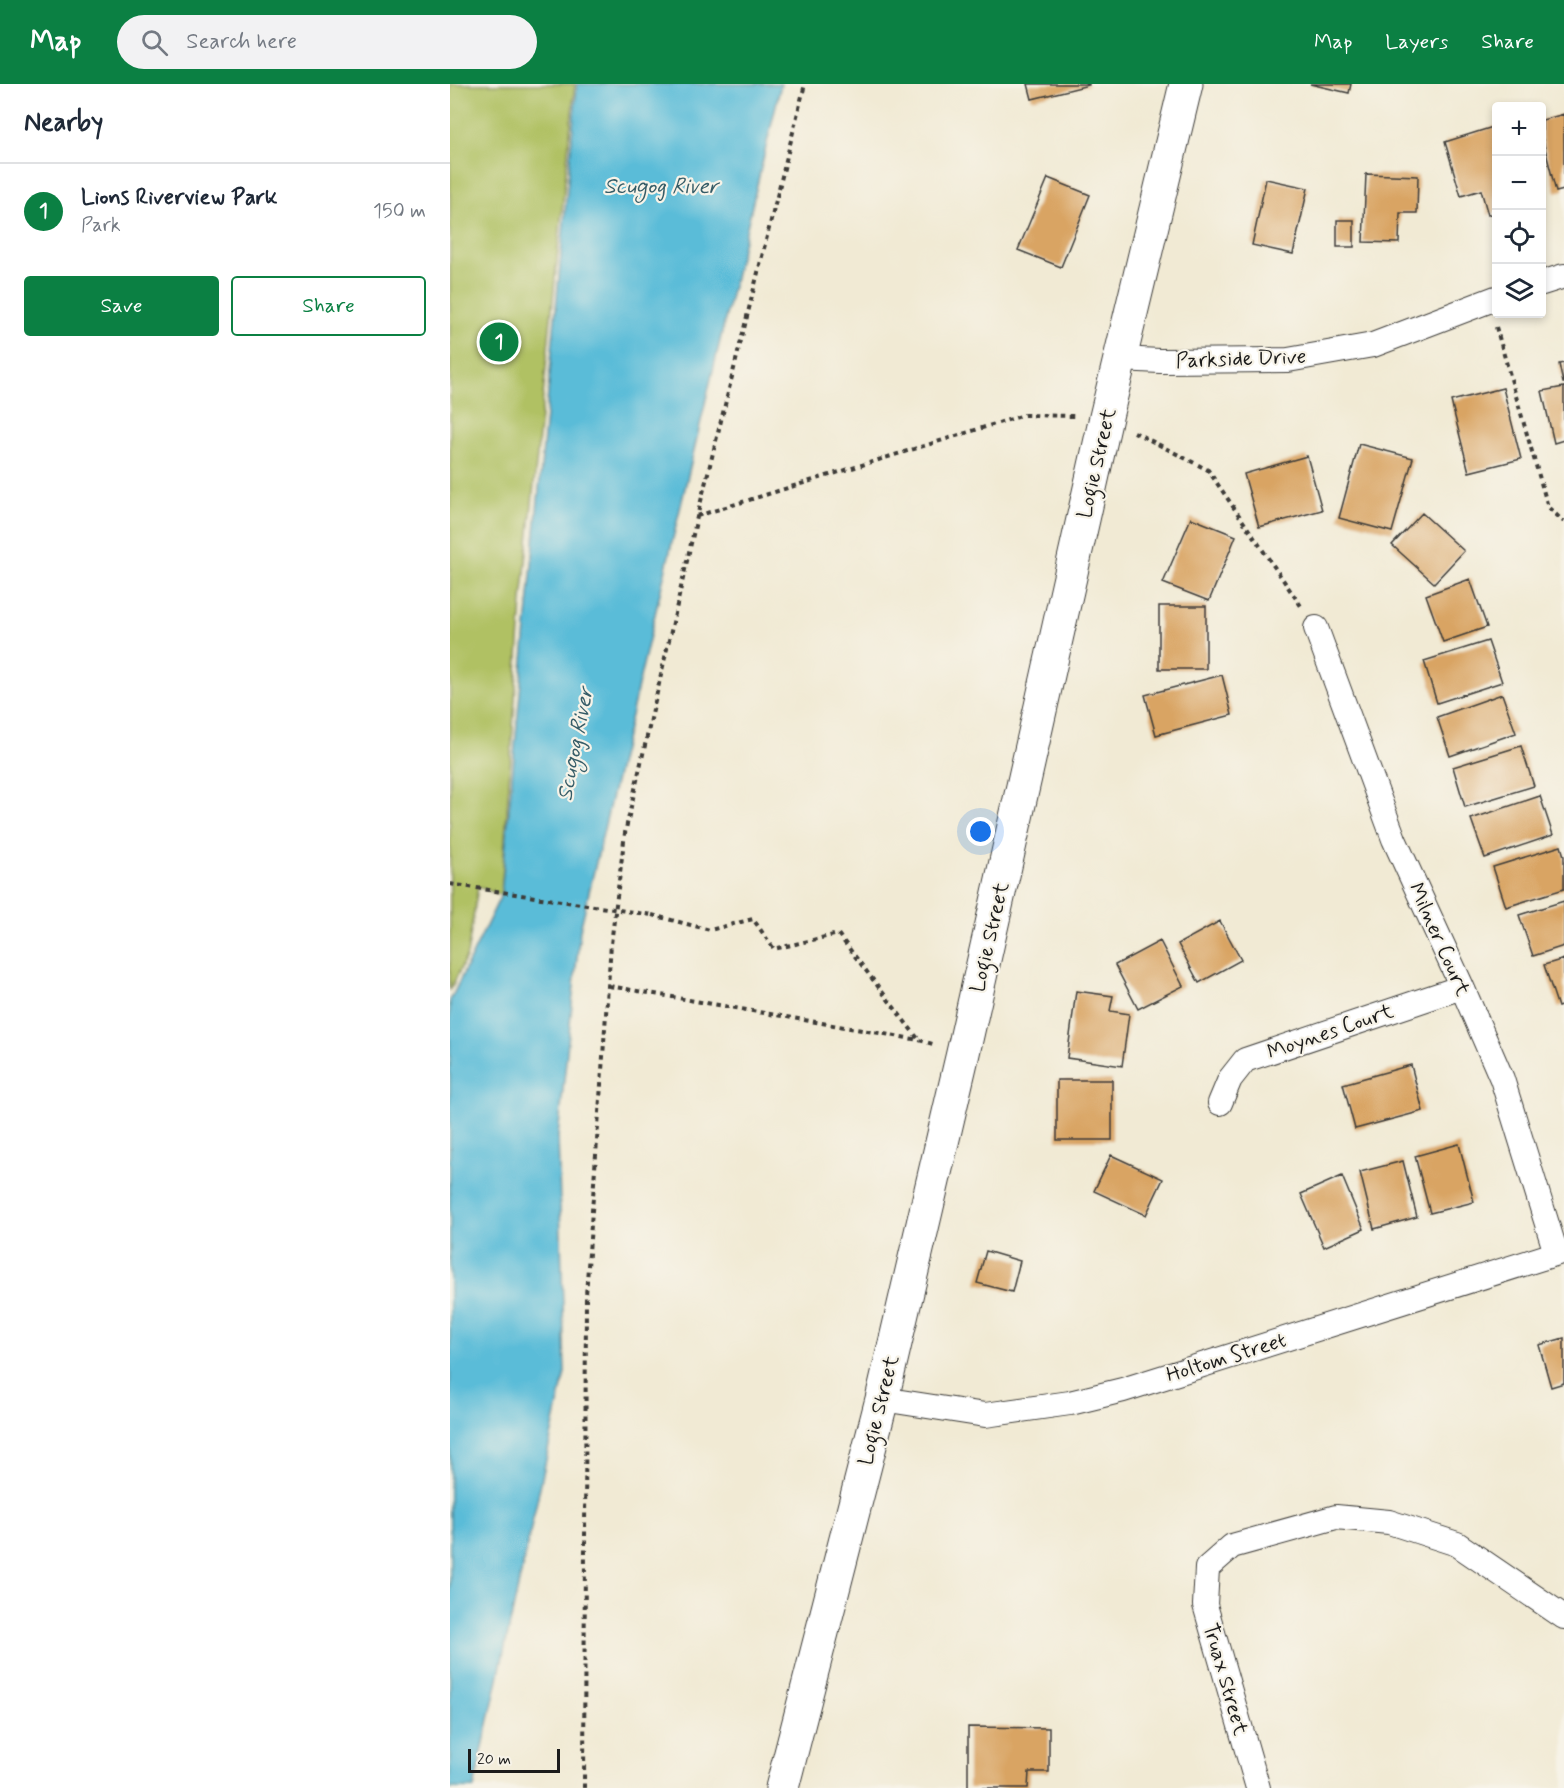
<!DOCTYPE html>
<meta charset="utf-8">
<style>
body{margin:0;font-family:Mynerve,sans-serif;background:#f2f2f3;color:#1f2937}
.controls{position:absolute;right:18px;top:18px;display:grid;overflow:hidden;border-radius:6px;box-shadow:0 3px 9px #0003}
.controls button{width:54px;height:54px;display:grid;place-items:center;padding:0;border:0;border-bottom:2px solid #e0e1e3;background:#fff;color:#1f2937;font:30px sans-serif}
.scale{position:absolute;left:18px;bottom:15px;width:92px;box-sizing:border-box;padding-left:6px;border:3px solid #1c1c1c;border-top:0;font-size:16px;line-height:21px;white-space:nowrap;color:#1c1c1c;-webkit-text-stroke:4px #f7f3e8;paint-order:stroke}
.you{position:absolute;left:531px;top:748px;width:21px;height:21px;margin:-15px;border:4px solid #fff;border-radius:50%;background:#1a73e8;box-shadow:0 0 0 9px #1a73e833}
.badge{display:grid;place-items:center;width:39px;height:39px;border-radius:50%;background:#0b8043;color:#fff;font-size:20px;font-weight:700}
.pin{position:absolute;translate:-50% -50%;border:3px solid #fff;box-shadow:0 2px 6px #0006}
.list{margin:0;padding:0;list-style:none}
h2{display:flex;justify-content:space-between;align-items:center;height:78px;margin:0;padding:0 24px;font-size:26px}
h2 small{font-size:20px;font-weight:400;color:#747a83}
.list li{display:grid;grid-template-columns:39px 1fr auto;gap:18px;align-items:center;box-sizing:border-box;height:96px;padding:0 24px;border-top:2px solid #e0e1e3}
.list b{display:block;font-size:22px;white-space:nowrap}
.list p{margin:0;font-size:20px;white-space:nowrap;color:#747a83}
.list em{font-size:20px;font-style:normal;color:#747a83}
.actions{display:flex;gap:12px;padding:18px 24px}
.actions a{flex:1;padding:14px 0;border:2px solid #0b8043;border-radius:6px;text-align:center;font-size:21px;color:#0b8043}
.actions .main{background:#0b8043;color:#fff}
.icon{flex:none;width:33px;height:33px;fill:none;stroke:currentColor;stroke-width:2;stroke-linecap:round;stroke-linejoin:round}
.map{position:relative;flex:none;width:1114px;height:1704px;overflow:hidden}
header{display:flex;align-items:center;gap:36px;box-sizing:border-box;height:84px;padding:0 30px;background:#0b8043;color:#fff}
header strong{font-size:28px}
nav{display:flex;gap:33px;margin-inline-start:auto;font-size:21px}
.search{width:420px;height:54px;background:#f2f2f3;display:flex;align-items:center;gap:15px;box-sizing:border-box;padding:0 21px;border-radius:33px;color:#747a83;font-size:22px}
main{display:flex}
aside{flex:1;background:#fff}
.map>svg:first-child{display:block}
.green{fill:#b0c163;stroke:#666e40;stroke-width:1.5}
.water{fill:#5abcd8;stroke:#3b6c7a;stroke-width:1.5}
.building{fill:#d9a464}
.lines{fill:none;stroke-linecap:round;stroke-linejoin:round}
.street-casing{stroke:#3c3b38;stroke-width:26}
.secondary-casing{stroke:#3c3b38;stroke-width:35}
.path{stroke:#3c3b38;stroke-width:4;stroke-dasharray:4.5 4.5;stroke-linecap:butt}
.street{stroke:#fff;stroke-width:24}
.secondary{stroke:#fff;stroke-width:33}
.path-bridge{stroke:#3c3b38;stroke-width:4;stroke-dasharray:4.5 4.5;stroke-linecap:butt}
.labels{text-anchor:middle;stroke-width:4.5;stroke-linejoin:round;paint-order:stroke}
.street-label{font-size:21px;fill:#1c1c1c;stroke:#f7f3e8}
.water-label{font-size:22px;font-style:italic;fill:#355c67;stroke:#f7f3e8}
</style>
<header>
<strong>Map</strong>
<div class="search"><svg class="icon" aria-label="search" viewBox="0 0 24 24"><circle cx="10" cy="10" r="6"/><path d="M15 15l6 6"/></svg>Search here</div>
<nav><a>Map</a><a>Layers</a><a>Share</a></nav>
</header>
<main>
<aside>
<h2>Nearby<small></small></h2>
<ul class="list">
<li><span class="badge">1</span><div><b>Lions Riverview Park</b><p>Park</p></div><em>150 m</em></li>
</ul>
<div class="actions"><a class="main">Save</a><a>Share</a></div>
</aside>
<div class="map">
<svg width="1114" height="1704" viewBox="0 0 1114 1704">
<rect width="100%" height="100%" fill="#f7f3e8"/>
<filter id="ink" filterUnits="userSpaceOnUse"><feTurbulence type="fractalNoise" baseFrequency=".0167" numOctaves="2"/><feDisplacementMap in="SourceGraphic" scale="12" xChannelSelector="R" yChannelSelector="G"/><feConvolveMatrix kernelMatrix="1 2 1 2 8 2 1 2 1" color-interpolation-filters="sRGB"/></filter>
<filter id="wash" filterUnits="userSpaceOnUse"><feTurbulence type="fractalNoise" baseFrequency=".008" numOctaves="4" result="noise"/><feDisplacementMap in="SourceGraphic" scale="24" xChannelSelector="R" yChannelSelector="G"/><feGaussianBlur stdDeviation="1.35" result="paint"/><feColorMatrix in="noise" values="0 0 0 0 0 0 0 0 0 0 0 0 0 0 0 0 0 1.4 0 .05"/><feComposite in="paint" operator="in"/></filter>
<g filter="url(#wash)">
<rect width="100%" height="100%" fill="#f1ead4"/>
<path class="green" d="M0,0h125l-53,517 -21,294 -23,-8 -11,68 -17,36z"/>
<path class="water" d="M127,0h204l-201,846 -22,206 7,237 -91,415h-24v-787l51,-106z"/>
<g id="blocks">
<path class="building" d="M578,0h61v1l-57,14z
M860,0h41l-2,9z
M1114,30v76l-8,2 -14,-55v-17z
M1046,42v86l-8,3 -7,-25 -20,6 -16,-54z
M916,90l52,2 -1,37h-17l-1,30 -36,-1z
M598,94l42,17 -29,72 -43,-17z
M816,95l42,9 -15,66 -41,-9z
M887,136h17v27h-17z
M1114,279v20h-1l-4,-19z
M1114,303v53l-10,3 -12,-52z
M1053,304l18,71 -52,13 -18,-71z
M909,360l54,14 -21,74 -53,-14z
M857,372l15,54 -63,17 -15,-53z
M972,429l42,38 -30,32 -42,-38z
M741,434l45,18 -27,65 -46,-18z
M1020,495l17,48 -44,15 -17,-47z
M709,522h47v63h-47z
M1038,557l14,41 -65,21 -13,-42z
M772,591l10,40 -76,20 -11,-40z
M1052,610l14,39 -66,23 -13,-39z
M1071,662l13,40 -69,21 -12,-40z
M1090,712l13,39 -68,23 -14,-39z
M1111,762l3,10v33l-58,18 -13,-40z
M1114,817v45l-31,10 -14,-41z
M770,837l21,39 -42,23 -21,-39z
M710,857l23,45 -45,23 -23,-44z
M1114,875v46l-6,2 -14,-42z
M626,907l37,5 -3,15 19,3 -7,52 -55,-8z
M961,981l12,46 -68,18 -12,-45z
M607,996h55v60h-55z
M1009,1060l15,58 -44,11 -15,-57z
M661,1071l52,24 -17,36 -52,-24z
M953,1077l14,56 -43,12 -14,-57z
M892,1092l22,53 -40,18 -23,-53z
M536,1167l34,10 -8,31 -35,-9z
M1114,1254v45l-13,4 -12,-42z
M518,1643l81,1v44h-20l-1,16h-60z"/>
</g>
</g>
<g filter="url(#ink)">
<use href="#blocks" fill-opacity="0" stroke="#3c3b38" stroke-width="1.5"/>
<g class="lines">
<defs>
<path id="street" d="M1092,199l22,-7
M670,275l40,2 128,-1 85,-15 123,-47
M866,544l78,211 68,148 40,92 54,174
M770,1019l10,-24 15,-19 217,-73
M432,1315l103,16 85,-12 53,-13 441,-139
M808,1704l-53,-183 2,-37 25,-22 104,-29 53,5 68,22 107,73"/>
<path id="secondary" d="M332,1704l100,-389 81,-346 143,-636 80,-333"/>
</defs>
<use href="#street" class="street-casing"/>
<use href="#secondary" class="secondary-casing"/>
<path class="path" d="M1046,243l52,180 16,15
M684,348l74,38 93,136
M247,432l327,-101 50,1
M202,831l58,15 43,-11 21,30 64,-15 81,106
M159,902l310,54 14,4
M134,1704l2,-493 25,-351 14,-111 72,-316 108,-433"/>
<use href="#street" class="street"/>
<use href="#secondary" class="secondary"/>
<path class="path-bridge" d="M0,800l202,31"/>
</g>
</g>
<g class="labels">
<g class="street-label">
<text transform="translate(791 274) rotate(-2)" y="7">Parkside Drive</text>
<text transform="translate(646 379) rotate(-77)" y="7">Logie Street</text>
<text transform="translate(539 853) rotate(-77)" y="7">Logie Street</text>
<text transform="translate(990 855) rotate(66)" y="7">Milner Court</text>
<text transform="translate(880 947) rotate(-19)" y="7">Moynes Court</text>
<text transform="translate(776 1273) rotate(-17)" y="7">Holtom Street</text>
<text transform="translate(428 1326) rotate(-76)" y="7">Logie Street</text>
<text transform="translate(776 1595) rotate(74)" y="7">Truax Street</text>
</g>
<g class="water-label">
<text x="211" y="109">Scugog River</text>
<text transform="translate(124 660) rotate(-79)" y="8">Scugog River</text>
</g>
</g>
</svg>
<div class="controls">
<button>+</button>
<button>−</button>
<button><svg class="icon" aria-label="locate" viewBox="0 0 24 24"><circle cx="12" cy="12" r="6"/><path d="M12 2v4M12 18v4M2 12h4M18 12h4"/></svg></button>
<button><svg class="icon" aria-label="layers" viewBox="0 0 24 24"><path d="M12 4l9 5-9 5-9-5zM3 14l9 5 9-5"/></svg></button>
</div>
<div class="scale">20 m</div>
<div class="you"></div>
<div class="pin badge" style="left:49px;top:258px">1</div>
</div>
</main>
